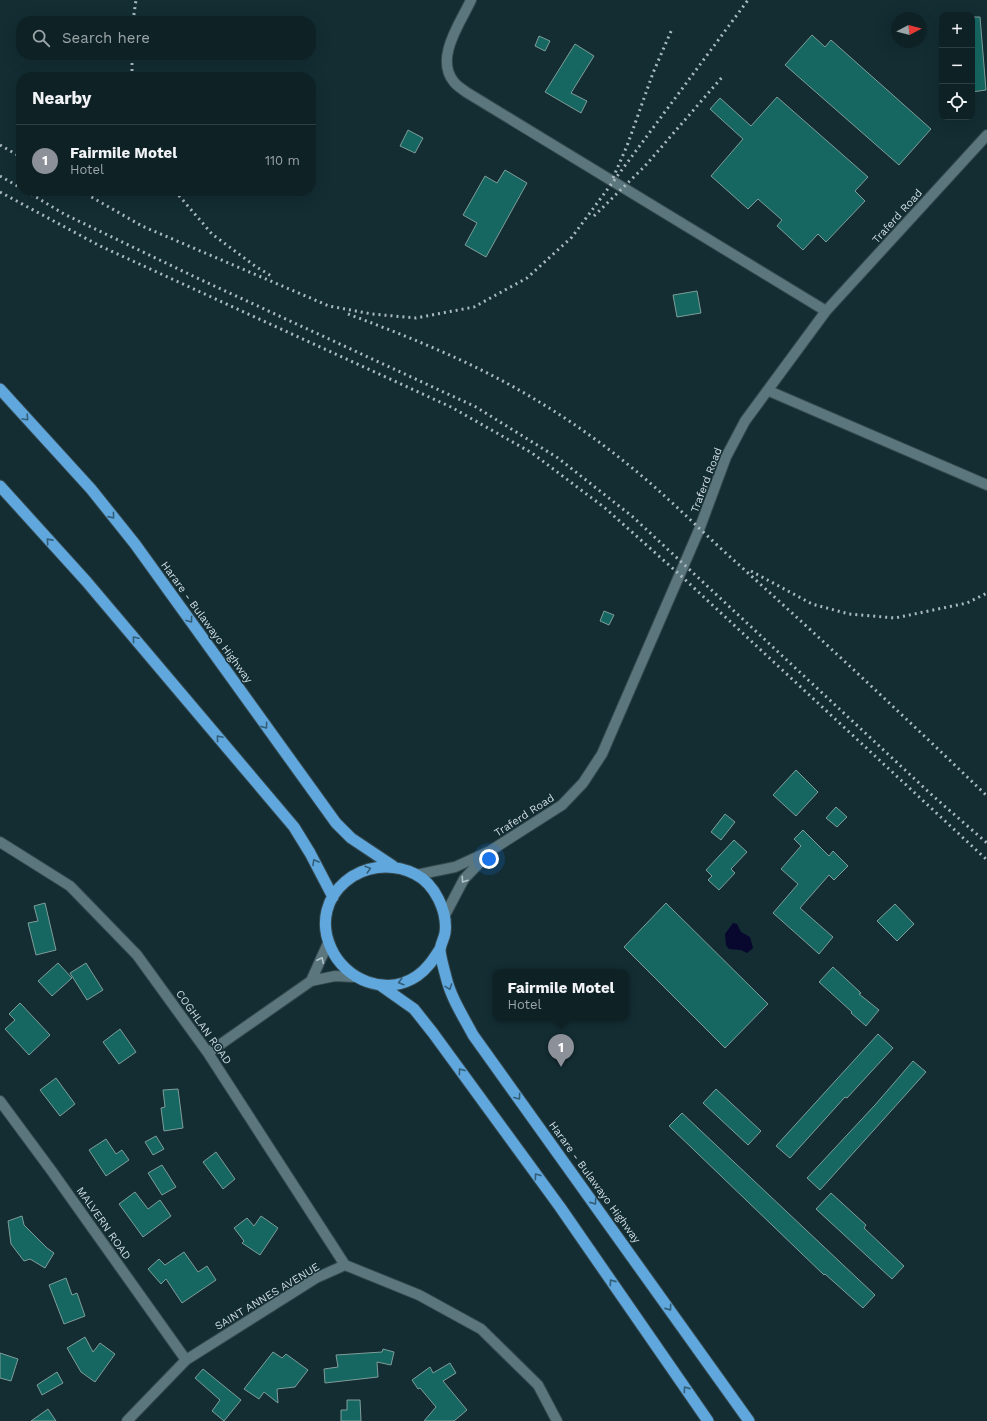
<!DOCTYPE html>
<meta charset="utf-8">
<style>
body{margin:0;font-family:"Work Sans",sans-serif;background:#1c2f32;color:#f1f3f6}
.controls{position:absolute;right:12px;top:12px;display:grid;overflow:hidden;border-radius:8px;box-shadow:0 4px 16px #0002}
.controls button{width:36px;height:36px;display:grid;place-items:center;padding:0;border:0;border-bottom:1px solid #2e3f43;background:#0e2226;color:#f1f3f6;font:20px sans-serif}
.compass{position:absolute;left:891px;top:12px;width:36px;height:36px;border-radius:50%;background:#0e2226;box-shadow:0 4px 16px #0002;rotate:83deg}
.you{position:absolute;left:489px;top:859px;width:14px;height:14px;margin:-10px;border:3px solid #fff;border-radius:50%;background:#1a73e8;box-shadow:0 0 0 6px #1a73e833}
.badge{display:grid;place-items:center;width:26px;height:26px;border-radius:50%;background:#8c9099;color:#fff;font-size:13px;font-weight:700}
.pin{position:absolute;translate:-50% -33px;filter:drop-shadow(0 1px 2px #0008)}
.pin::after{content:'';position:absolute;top:21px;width:14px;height:12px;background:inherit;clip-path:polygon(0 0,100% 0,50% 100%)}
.popup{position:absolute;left:493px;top:969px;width:136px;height:52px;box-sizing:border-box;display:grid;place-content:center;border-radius:8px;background:#0e2226;filter:drop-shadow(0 1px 3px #0005);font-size:13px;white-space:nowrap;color:#9ba4a7}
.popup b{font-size:15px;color:#f1f3f6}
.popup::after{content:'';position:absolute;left:50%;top:100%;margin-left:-8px;border:8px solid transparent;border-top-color:#0e2226}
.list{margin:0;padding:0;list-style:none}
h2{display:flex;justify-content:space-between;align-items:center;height:52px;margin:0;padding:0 16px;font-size:17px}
h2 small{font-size:13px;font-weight:400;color:#9ba4a7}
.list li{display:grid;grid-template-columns:26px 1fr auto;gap:12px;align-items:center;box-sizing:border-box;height:72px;padding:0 16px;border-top:1px solid #2e3f43}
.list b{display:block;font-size:15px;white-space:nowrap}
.list p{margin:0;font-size:13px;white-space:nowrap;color:#9ba4a7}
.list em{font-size:13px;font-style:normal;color:#9ba4a7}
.icon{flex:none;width:22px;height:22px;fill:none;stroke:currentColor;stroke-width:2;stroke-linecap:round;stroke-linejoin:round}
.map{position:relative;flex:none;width:987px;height:1421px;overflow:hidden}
.search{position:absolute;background:#0e2226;box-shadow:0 4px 16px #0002;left:16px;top:16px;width:300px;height:44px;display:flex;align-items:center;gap:10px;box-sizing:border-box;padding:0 14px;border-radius:16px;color:#9ba4a7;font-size:15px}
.panel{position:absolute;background:#0e2226;box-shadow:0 4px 16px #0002;left:16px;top:72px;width:300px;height:124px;border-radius:16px}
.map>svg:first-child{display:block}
.water{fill:#08072e}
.building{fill:#166762;stroke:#7f9d99}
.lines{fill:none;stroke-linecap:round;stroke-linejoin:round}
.minor-casing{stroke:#35494e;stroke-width:12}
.trunk-casing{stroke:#35494e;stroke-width:13}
.minor{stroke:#5b767d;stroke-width:10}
.trunk{stroke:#60a7de;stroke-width:11}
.rail{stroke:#a9babf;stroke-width:3;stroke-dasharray:2 4;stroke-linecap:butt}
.oneway{stroke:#325e77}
.oneway2{stroke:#b0c2c7}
.labels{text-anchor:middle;stroke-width:3;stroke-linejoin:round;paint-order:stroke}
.street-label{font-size:11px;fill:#cddce0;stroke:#132d33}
</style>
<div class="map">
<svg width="987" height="1421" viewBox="0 0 987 1421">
<rect width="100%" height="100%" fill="#132d33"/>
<path class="water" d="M733,923l4,1 4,8 9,5 3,11 -6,5 -6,-3 -12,-1 -3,-4 -1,-11z"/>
<path class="building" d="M972,17h8l6,73 -14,2z
M812,35l13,12 6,-7 100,89 -32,36 -114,-100z
M539,36l11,5 -5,10 -10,-5z
M575,44l19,12 -23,37 16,8 -6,12 -36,-21z
M777,97l91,80 -13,14 10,10 -39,41 -8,-8 -15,16 -26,-24 5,-6 -24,-21 -10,10 -37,-33 32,-37 -33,-30 10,-11 31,28z
M408,130l15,8 -8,15 -15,-7z
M505,170l22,13 -41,74 -21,-12 12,-22 -14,-8 22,-39 12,7z
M697,291l4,22 -24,4 -4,-22z
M604,611l10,4 -5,10 -9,-4z
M796,770l22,22 -22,24 -23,-21z
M836,807l11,10 -10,10 -11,-9z
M725,814l10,8 -14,18 -10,-8z
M803,830l26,26 4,-5 15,15 -14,14 -5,-5 -29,33 33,29 -14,17 -46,-41 25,-29 -17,-15 20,-23 -7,-7z
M734,840l13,12 -16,17 4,4 -16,17 -11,-10 4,-4 -6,-6z
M45,903l11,47 -20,5 -8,-32 10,-2 -4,-15z
M666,903l102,101 -43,44 -101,-101z
M895,904l19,20 -17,17 -20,-20z
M58,963l14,15 -20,18 -14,-15z
M86,963l17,27 -16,10 -17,-27z
M833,967l28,26 -2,1 20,16 -13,16 -15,-13 1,-1 -33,-30z
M20,1003l30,32 -21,20 -24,-26 10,-9 -6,-6z
M120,1029l16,23 -17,12 -16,-22z
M878,1034l15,14 -46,50 -2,-1 -55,61 -14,-12z
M913,1061l13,11 -106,118 -13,-12 68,-73z
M56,1078l19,26 -15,12 -20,-26z
M178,1089l5,39 -19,3 -3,-23 4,-1 -2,-17z
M716,1089l45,42 -13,14 -45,-42z
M682,1113l193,182 -12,13 -38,-34 -1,1 -155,-149z
M156,1136l8,13 -11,6 -8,-13z
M106,1139l10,15 6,-4 7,10 -23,16 -17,-26z
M216,1152l19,27 -12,10 -20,-27z
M162,1165l14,22 -14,8 -14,-22z
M135,1192l13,17 12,-9 11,16 -28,21 -24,-33z
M831,1193l35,32 -2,3 40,38 -12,13 -76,-70z
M22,1216l2,9 23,23 7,5 -9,15 -15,-9 -6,2 -13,-17 -3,-23z
M261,1216l17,12 -18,27 -18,-12 2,-2 -10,-13 13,-10 7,8z
M184,1252l14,20 9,-6 9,14 -34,23 -16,-24 -5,5 -13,-15 11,-10 6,6z
M66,1278l6,17 5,-2 8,23 -21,8 -15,-39z
M85,1337l8,15 7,-9 15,11 -20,28 -14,-10 -14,-24z
M383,1349l11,3 -3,13 -14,-3 1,15 -53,6 -1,-14 14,-2 -2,-12 46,-3z
M273,1352l9,6 4,-4 22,16 -13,17 -18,2 1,14 -14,-11 -5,7 -15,-10z
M0,1353l18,6 -7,22 -11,-3z
M450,1363l6,10 -13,8 24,29 -13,11h-30l12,-14 -16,-19 -2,1 -6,-9 18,-13 3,6z
M203,1369l38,31 -17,21 -12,-10 8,-11 -25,-22z
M57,1372l6,11 -21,12 -5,-10z
M347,1400h13l1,21h-20v-11h6z
M48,1409l8,12h-25z"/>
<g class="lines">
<defs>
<path id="minor" d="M471,0c-10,22 -37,58 -17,82 3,4 8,7 12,10l360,219
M769,391l218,94
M0,842l70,44 67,69 71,98 137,212
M416,875l39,-8 35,-16 72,-46 21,-22 19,-29 97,-224 27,-73 19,-36 81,-110 161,-176
M444,917l20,-38 22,-23
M328,943l-17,38 24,-5 19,1
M208,1053l103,-72
M0,1101l51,69 135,190
M127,1421l59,-61 130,-82 29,-13 74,30 62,34 57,56 19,36"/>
<path id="trunk" d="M0,389l91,100 44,55 201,279 15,15 42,28
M0,486l86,95 208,246 16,26 23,44
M440,949c-7,11 -13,20 -23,27 -31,21 -72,4 -86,-28 -24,-53 34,-99 84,-74 20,10 33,38 30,59 -1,6 -5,12 -5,18 1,8 4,18 6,26 5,21 17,39 27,58l276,386
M380,985l34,24 19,24 127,174 148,214"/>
</defs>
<use href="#minor" class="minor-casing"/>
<use href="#trunk" class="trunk-casing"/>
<use href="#minor" class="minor"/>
<use href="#trunk" class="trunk"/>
<path class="rail" d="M133,21l3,-21
M132,77v-22
M0,145l21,12
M0,176l21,12
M613,178l14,-32 26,-73 19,-44
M26,191l38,23 131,63 281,130 82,51 75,59 300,279 54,47
M81,191l61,35 187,80 43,8 44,4 58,-11 53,-29 45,-41 176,-237
M175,191l37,43 43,32 18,11
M0,192l100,54 351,161 81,46 73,55 74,66 308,286
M594,216l51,-50 78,-90
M348,314c64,24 129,50 188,86 47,28 93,63 133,100 20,18 39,37 59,55 88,79 174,159 259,241
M751,571l61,33 37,10 46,4 72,-15 20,-10"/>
</g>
<defs><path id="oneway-chevron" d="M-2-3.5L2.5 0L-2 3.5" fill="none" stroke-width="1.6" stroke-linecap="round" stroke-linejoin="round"/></defs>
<g class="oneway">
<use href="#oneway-chevron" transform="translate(26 418) rotate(47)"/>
<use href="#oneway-chevron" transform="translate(112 516) rotate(51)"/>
<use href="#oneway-chevron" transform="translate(49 541) rotate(-132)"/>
<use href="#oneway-chevron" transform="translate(190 620) rotate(54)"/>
<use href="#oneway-chevron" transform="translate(135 639) rotate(-130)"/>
<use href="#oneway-chevron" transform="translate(265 726) rotate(54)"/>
<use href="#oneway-chevron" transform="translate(219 738) rotate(-130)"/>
<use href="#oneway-chevron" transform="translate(315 862) rotate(-119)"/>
<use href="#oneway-chevron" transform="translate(368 869) rotate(-18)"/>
<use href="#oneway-chevron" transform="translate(401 982) rotate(163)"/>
<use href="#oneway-chevron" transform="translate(449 987) rotate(70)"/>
<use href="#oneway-chevron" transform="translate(461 1071) rotate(-126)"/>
<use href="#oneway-chevron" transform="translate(518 1097) rotate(54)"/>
<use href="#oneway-chevron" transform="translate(537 1176) rotate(-126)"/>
<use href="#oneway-chevron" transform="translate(594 1202) rotate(55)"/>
<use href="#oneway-chevron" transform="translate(612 1282) rotate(-125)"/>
<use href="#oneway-chevron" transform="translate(669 1308) rotate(55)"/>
<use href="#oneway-chevron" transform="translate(686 1389) rotate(-125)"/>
</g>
<g class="oneway2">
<use href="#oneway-chevron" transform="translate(464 880) rotate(124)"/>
<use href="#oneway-chevron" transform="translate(321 960) rotate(-65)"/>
</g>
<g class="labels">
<g class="street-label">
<text transform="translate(897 216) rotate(-48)" y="4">Traferd Road</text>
<text transform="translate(706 480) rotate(-69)" y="4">Traferd Road</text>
<text transform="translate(207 622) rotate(54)" y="4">Harare - Bulawayo Highway</text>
<text transform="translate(524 815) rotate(-33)" y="4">Traferd Road</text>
<text transform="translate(204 1027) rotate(55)" y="4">COGHLAN ROAD</text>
<text transform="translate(595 1182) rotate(54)" y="4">Harare - Bulawayo Highway</text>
<text transform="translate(104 1223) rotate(55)" y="4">MALVERN ROAD</text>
<text transform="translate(267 1296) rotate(-31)" y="4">SAINT ANNES AVENUE</text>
</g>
</g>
</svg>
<div class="controls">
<button>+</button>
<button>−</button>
<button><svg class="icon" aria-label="locate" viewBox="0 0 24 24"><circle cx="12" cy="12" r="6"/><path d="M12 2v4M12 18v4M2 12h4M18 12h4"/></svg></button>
</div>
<svg class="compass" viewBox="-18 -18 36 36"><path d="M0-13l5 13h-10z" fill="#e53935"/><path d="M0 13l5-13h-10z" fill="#9ba4a7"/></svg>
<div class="you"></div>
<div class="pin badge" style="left:561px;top:1067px">1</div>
<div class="popup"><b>Fairmile Motel</b>Hotel</div>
<div class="search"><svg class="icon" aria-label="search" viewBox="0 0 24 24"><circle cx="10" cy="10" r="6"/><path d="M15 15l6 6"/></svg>Search here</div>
<section class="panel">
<h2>Nearby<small></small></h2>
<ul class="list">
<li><span class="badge">1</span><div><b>Fairmile Motel</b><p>Hotel</p></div><em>110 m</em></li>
</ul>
</section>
</div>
